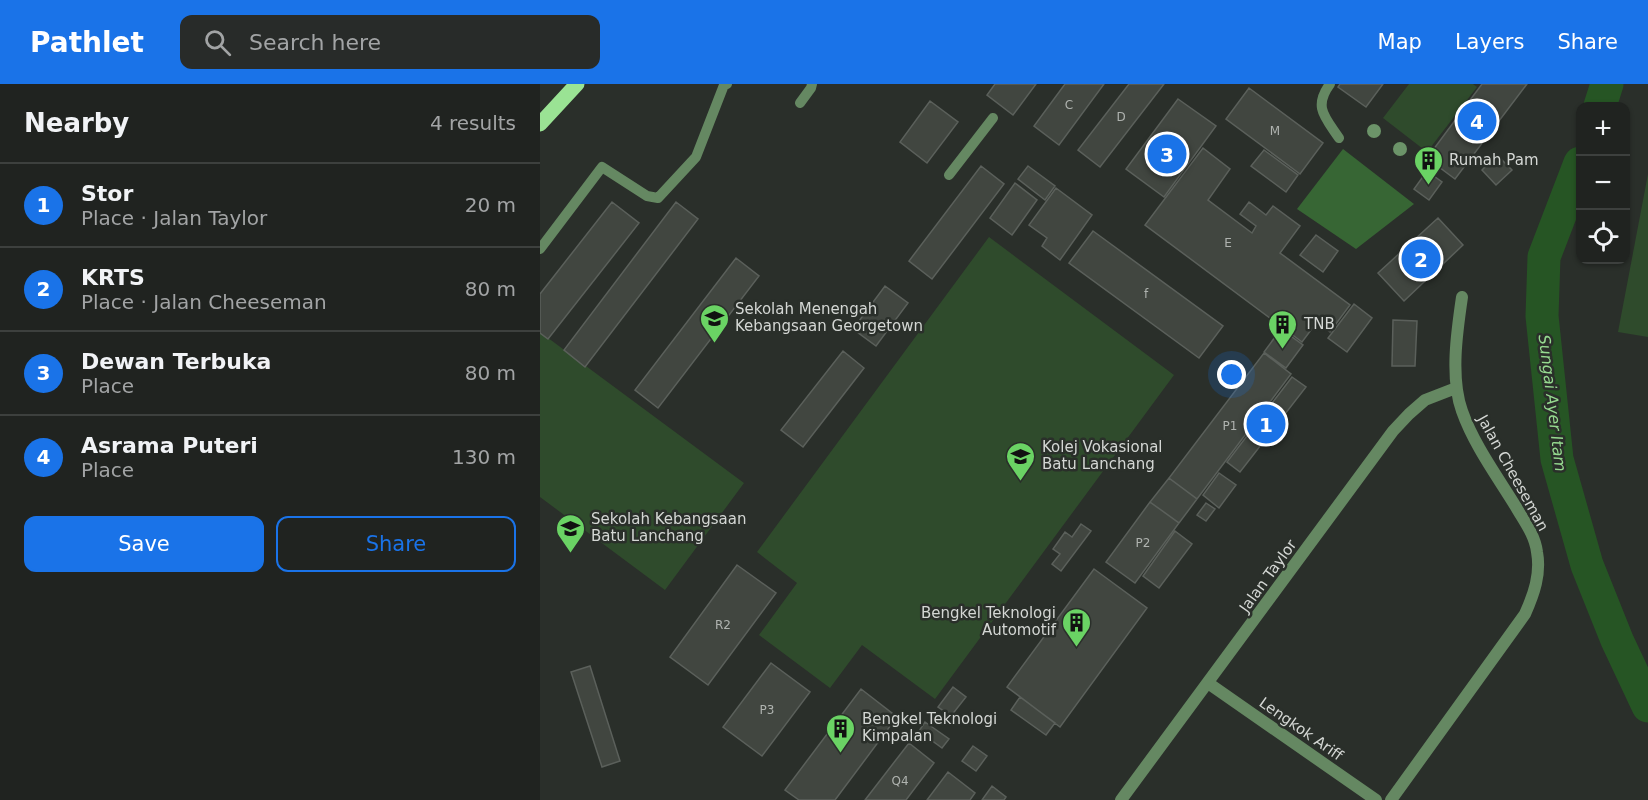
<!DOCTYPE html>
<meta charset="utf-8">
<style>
body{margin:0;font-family:"DejaVu Sans",sans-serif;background:#282b29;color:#f1f3f6}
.controls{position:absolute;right:18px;top:18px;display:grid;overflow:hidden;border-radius:12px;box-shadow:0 2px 4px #0004}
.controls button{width:54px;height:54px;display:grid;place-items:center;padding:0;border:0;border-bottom:2px solid #3d403e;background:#202320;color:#f1f3f6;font:30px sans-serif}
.you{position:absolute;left:692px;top:291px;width:21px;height:21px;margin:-15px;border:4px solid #fff;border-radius:50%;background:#1a73e8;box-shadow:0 0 0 9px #1a73e833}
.badge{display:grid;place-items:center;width:39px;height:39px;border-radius:50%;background:#1a73e8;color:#fff;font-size:20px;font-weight:700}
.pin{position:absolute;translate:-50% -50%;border:3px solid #fff;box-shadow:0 2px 6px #0006}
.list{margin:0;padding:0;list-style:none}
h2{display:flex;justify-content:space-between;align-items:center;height:78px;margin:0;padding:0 24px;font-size:26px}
h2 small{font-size:20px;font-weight:400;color:#a2a4a5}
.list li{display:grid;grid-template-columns:39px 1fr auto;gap:18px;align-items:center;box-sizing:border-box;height:84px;padding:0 24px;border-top:2px solid #3d403e}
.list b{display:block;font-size:22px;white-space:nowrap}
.list p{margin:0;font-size:20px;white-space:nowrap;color:#a2a4a5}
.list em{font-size:20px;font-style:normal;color:#a2a4a5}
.actions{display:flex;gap:12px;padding:18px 24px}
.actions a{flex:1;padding:14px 0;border:2px solid #1a73e8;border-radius:12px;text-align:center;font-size:21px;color:#1a73e8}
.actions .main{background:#1a73e8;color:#fff}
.icon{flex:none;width:33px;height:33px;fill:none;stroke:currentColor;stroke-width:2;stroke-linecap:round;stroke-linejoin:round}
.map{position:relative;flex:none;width:1108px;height:716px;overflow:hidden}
header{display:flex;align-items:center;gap:36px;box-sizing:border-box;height:84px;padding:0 30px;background:#1a73e8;color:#fff}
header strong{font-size:28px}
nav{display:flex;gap:33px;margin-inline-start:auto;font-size:21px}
.search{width:420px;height:54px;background:#282b29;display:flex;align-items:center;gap:15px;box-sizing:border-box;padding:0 21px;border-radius:12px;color:#a2a4a5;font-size:22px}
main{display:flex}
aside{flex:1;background:#202320}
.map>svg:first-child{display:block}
.green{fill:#2f4b2c}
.forest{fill:#376634}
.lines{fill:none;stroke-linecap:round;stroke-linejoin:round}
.river{stroke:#265524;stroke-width:33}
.building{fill:#414640;stroke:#5b605b;stroke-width:1.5}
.lane{stroke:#658862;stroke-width:10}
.street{stroke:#658862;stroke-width:12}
.primary{stroke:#9ae394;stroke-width:15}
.tree{fill:#6c9469}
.labels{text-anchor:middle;stroke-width:5;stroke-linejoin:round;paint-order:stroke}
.number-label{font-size:12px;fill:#afb3af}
.poi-label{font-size:15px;fill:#d4d7d4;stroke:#2a2f2a;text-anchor:start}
.street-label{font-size:15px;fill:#d4d7d4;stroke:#2a2f2a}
.water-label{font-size:16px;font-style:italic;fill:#95d98f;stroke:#2a2f2a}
</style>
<header>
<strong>Pathlet</strong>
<div class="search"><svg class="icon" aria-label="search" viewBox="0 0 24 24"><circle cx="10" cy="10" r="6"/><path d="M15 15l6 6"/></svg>Search here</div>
<nav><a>Map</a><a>Layers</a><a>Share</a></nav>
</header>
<main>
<aside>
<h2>Nearby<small>4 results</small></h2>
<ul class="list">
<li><span class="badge">1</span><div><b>Stor</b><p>Place · Jalan Taylor</p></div><em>20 m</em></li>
<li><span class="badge">2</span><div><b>KRTS</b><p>Place · Jalan Cheeseman</p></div><em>80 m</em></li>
<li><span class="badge">3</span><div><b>Dewan Terbuka</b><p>Place</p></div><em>80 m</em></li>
<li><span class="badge">4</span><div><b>Asrama Puteri</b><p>Place</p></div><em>130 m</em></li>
</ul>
<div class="actions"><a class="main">Save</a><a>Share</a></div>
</aside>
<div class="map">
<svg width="1108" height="716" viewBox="0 0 1108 716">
<rect width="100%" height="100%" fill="#2a2f2a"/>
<path class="green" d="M869,0h64l4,3 -50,65 -44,-34z
M1108,90v163l-30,-5z
M449,153l185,138 -239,324 -73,-54 -32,43 -71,-53 38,-52 -40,-31z
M0,248l204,151 -79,107 -125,-93z"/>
<path class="forest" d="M803,65l71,55 -58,45 -59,-40z"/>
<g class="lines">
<path class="river" d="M1060,22l7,-22
M1040,79l-36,94 -2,59 15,143 30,106 30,75 31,66"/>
</g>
<path class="building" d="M455,0h41l-23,31 -26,-20z
M525,0h39l-45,61 -25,-19z
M589,0h35l-64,83 -22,-17z
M800,0h43l-17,23 -28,-20z
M942,0h45l-72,95 -28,-21z
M709,4l74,55 -23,31 -74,-55z
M638,15l38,27 -52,71 -38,-28z
M390,17l28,21 -31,41 -27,-21z
M663,64l27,21 -22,31 44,33 4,-7 -16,-12 9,-12 17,13 7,-9 27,20 -20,27 70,52 -20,27 -13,-10 -15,20 -157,-117z
M724,66l34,25 -12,17 -35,-26z
M957,71l15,15 -16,15 -14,-15z
M441,82l23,18 -72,95 -23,-18z
M488,82l27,20 -10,14 -27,-21z
M887,87l15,11 -13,18 -15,-11z
M475,99l22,17 -25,35 -22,-17z
M516,104l36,27 -32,45 -18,-14 5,-8 -18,-13z
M72,118l27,21 -91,116 -8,-6v-39z
M136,118l22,17 -113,148 -21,-17z
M898,134l25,27 -59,56 -26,-28z
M553,147l130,95 -24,32 -130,-95z
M776,151l22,16 -15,21 -23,-17z
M196,174l23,18 -101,132 -23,-18z
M345,202l23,17 -32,43 -23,-17z
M814,220l18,14 -25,34 -19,-14z
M853,236l24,1 -2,45h-23z
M741,245l22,16 -17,23 -22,-16z
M303,267l21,17 -61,79 -22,-17z
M724,269l27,21 -94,125 -28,-21z
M752,293l14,10 -66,85 -13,-10z
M679,389l17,12 -17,23 -16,-13z
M629,394l28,21 -18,24 -29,-21z
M610,418l29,21 -44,60 -29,-21z
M666,419l9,6 -9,12 -9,-6z
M541,440l10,7 -30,40 -9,-7 8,-10 -7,-5 12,-17 7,5z
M635,447l17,13 -33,44 -16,-12z
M197,481l39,28 -68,92 -38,-28z
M554,485l53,39 -87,119 -53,-40z
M231,579l39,29 -48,64 -39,-29z
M50,582l30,95 -18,6 -31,-95z
M413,603l13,10 -15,19 -13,-9z
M321,605l36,28 -62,83h-36l-14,-10z
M480,613l35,26 -9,12 -35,-25z
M385,638l24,17 -7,9 -23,-17z
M369,659l25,20 -28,37h-41z
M433,662l14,10 -11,15 -14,-10z
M408,688l27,21 -5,7h-43z
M452,702l14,11 -2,3h-22z"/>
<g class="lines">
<path class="lane" d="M790,0c-17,23 -5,33 9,54
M260,19l11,-15 1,-4
M409,91l44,-57
M0,165l62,-82 45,29 11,2 38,-41 28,-72 3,-1"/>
<path class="street" d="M668,599l168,117
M581,716l272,-369 16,-17 16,-14 31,-12
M851,716l134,-186c9,-20 16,-40 12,-62 -2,-17 -13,-31 -21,-45 -19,-31 -42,-62 -54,-96 -12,-33 -5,-80 0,-114"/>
<path class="primary" d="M0,40l37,-40"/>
</g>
<g class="tree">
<circle cx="834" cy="47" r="7"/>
<circle cx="860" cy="65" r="7"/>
</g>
<defs>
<symbol id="building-pin" viewBox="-11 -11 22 30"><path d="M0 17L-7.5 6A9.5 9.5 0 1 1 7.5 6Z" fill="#6ad364" stroke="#2a2f2a"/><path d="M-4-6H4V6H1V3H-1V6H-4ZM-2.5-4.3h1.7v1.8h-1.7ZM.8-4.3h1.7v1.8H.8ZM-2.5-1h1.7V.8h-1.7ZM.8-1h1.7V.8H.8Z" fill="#111"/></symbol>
<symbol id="school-pin" viewBox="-11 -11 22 30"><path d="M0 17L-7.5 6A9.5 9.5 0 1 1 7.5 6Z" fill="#6ad364" stroke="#2a2f2a"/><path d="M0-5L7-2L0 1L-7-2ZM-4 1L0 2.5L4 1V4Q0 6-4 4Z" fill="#111"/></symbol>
<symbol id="university-pin" viewBox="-11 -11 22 30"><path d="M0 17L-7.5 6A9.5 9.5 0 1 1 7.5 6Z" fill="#6ad364" stroke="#2a2f2a"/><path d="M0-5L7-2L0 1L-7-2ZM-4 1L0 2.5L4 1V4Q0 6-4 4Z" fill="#111"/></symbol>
</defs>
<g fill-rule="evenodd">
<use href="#building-pin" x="872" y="60" width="33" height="45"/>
<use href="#school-pin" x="158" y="218" width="33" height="45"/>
<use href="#building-pin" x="726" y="224" width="33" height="45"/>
<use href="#university-pin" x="464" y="356" width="33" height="45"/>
<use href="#school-pin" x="14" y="428" width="33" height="45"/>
<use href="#building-pin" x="520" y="522" width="33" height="45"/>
<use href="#building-pin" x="284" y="628" width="33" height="45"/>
</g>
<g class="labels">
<g class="number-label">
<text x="529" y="25">C</text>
<text x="581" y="37">D</text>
<text x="735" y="51">M</text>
<text x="688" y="163">E</text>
<text x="606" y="214">f</text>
<text x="690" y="346">P1</text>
<text x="603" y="463">P2</text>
<text x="183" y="545">R2</text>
<text x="227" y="630">P3</text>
<text x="360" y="701">Q4</text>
</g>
<g class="poi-label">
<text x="909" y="81">Rumah Pam</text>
<text x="195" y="230">Sekolah Menengah<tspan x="195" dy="17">Kebangsaan Georgetown</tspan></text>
<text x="764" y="245">TNB</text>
<text x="502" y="368">Kolej Vokasional<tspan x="502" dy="17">Batu Lanchang</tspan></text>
<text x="51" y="440">Sekolah Kebangsaan<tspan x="51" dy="17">Batu Lanchang</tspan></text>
<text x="516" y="534" text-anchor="end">Bengkel Teknologi<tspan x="516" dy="17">Automotif</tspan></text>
<text x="322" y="640">Bengkel Teknologi<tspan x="322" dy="17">Kimpalan</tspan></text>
</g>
<g class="street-label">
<text transform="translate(973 389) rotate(61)" y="5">Jalan Cheeseman</text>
<text transform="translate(728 492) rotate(-54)" y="5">Jalan Taylor</text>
<text transform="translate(761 645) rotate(35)" y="5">Lengkok Ariff</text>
</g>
<g class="water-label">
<text transform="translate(1013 319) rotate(83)" y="6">Sungai Ayer Itam</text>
</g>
</g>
</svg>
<div class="controls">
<button>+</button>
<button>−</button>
<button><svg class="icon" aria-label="locate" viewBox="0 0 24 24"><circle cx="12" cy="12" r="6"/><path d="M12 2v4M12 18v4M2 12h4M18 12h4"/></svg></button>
</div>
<div class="you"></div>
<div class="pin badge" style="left:726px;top:340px">1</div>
<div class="pin badge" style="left:881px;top:175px">2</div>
<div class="pin badge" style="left:627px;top:70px">3</div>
<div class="pin badge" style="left:937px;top:37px">4</div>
</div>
</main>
